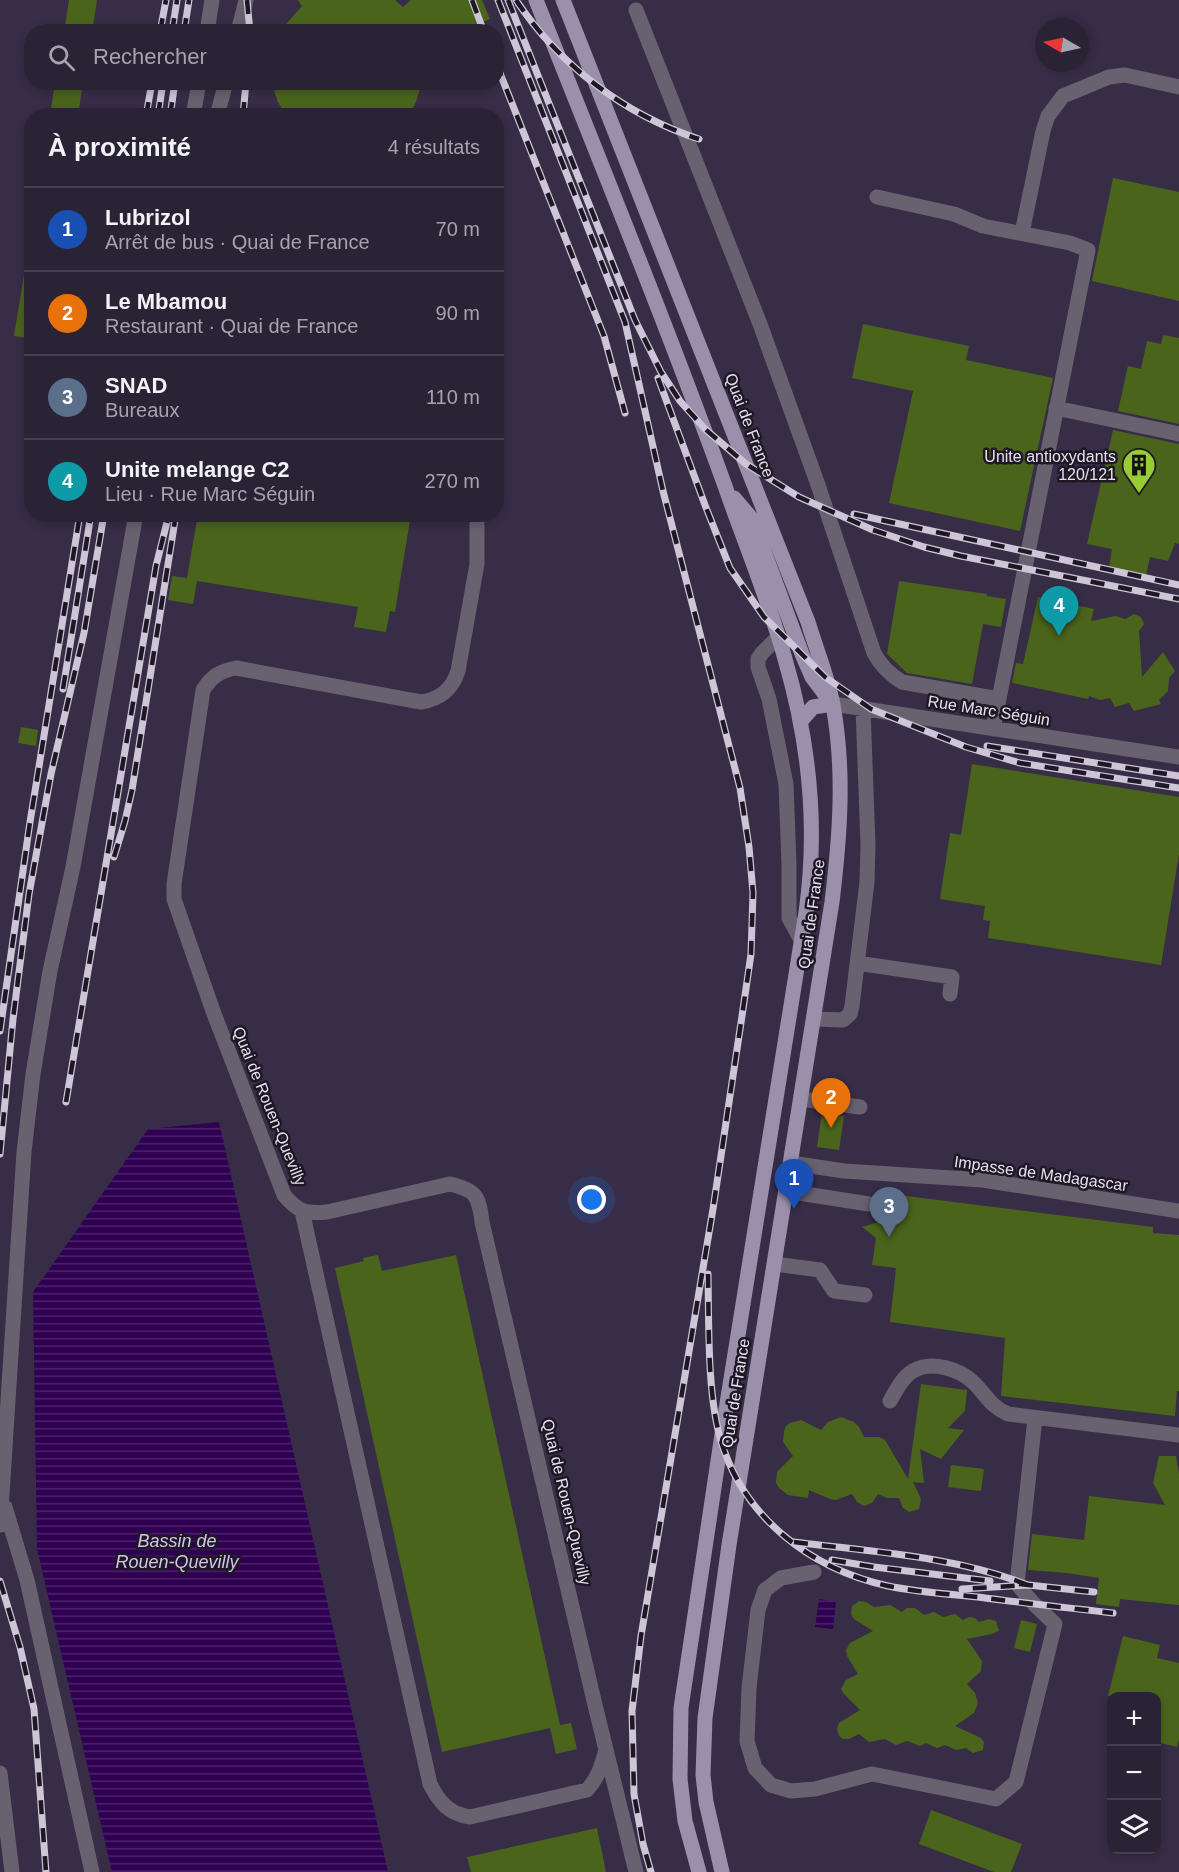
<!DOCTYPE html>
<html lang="fr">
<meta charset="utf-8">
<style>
body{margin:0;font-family:Arial,sans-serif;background:#362f41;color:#f1f3f6}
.controls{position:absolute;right:18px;bottom:18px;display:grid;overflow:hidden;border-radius:12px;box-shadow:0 3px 9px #0003}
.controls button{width:54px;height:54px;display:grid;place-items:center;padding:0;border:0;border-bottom:2px solid #463f50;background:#2a2235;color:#f1f3f6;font:30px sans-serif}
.compass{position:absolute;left:1035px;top:18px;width:54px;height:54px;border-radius:50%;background:#2a2235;box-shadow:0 3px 9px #0003;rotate:279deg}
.you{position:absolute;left:592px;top:1200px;width:21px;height:21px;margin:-15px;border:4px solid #fff;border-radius:50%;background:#1a73e8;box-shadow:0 0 0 9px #1a73e833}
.badge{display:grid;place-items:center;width:39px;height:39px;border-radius:50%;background:#98cb36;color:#fff;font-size:20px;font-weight:700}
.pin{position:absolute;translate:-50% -50px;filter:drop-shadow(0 2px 3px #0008)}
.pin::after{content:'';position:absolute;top:32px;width:21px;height:18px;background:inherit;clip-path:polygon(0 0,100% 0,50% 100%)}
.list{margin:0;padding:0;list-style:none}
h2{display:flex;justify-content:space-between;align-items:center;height:78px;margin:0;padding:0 24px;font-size:26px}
h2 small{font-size:20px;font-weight:400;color:#a5a4ad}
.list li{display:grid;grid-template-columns:39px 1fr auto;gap:18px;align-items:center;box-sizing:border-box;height:84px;padding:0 24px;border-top:2px solid #463f50}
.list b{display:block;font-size:22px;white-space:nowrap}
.list p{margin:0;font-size:20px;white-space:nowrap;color:#a5a4ad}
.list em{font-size:20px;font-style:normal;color:#a5a4ad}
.icon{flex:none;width:33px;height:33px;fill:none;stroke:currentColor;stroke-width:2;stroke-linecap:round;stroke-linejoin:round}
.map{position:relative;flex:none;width:1179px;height:1872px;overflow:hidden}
.search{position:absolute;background:#2a2235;box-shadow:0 3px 9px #0003;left:24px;top:24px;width:480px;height:66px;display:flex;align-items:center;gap:15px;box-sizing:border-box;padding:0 21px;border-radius:24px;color:#a5a4ad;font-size:22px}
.panel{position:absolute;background:#2a2235;box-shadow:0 3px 9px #0003;left:24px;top:108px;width:480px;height:414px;border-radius:24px}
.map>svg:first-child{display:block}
.water{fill:url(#water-rules)}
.building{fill:#4b641b}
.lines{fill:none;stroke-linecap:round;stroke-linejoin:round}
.minor{stroke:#686270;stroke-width:15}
.major{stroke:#9b90ab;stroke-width:15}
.rail-casing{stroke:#cdc6d8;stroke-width:7}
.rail{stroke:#1d1824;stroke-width:4.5;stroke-dasharray:14;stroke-linecap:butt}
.labels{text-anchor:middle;stroke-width:5;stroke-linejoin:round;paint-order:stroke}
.street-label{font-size:16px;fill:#e6e0f1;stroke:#1d1824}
.poi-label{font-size:16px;fill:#e6e0f1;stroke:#1d1824;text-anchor:end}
.water-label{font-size:18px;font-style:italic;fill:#d4c2ef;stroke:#1d1824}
</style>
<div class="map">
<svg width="1179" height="1872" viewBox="0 0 1179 1872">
<defs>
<pattern id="water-rules" width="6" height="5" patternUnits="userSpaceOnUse" patternTransform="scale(1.5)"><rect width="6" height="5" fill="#2f0051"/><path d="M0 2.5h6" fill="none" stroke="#4d256a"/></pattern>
</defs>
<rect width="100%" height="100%" fill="#382d47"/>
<path class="water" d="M219,1122l169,750h-276l-75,-323 -4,-257 115,-163z
M819,1599l17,3 -3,27 -18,-2z"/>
<path class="building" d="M69,0h28l-5,32h-28z
M298,0h97l8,7 8,-7h71l8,19 -32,13h-179l23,-26z
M55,82h28l-5,34h-28z
M271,82h151l-6,20 -8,14h-122l-8,-14z
M1113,178l66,14v109l-87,-20z
M24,275l8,1v63l-18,-3z
M863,324l106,22 -3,14 87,18 -33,153 -131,-28 24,-112 -61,-13z
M1163,335l16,3v86l-61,-13 10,-45 13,3 6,-28 14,3z
M1113,430l66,14v100l-4,-1 -7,18 -18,-4 -4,19 -37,-8 3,-19 -25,-5z
M198,514h213l-16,98 -5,-1 -4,21 -32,-5 4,-20 -161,-26 -4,23 -25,-4 4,-24 15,2z
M899,581l88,13v2l19,3 -5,28 -18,-3 -11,60 -65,-11 -20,-19z
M1038,597l56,12 -3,12 25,-5 9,3 9,-5 7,3 3,7 -5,7 3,46 21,-25 12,19 -6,7 -1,13 -9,9 2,4 -27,7 -5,-8 -14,4 -5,-9 -10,2 -11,-4 -1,3 -76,-16 4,-20 7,1z
M21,727l17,3 -2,16 -18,-3z
M972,764l207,33v57l-18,111 -173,-27 2,-17 -7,-1 2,-14 -45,-7 10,-66 11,2z
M822,1112l22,4 -5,34 -22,-3z
M882,1193l271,34v6l26,2v156h-2l-2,25 -174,-20 4,-58 -115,-16 6,-54 -24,-3 4,-27 -14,-11 16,-5z
M378,1255l4,16 74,-16 104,470 11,-2 6,26 -21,5 -6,-26 -108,24 -107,-484 29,-7 -1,-3z
M921,1384l46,6 -2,21 -17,17 16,2 -23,29 -21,-10 4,34 -11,-1 8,17 -2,10 -10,3 -6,-4 -4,-10h-12l-9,-4 -6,9 -8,3 -7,-4 -5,-8 -16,6 -6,-1 -21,-9 -1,8 -20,-3 -9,-7 -3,-5 1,-11 16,-16 -10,-14 1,-11 2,-5 4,-3 11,-3 20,10 7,-8 13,-5 13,5 5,5 5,10h15l6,3 23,39z
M1159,1456h17l3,18v131l-59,-6 -1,8 -23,-3 3,-26 -32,-5 -39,-3 4,-36 52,6 5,-44 76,9 -12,-22z
M951,1465l33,4 -3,22 -33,-4z
M859,1601l7,1 8,5 16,-2 12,7 5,-4h8l9,7 10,-3 9,5 12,-3 8,6 6,-3 6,1 4,4 10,-3 7,2 3,10 -7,3 -25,5 15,22 -1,10 -14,13 8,9 3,10 -4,10 -19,13 26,12 3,4 -1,8 -10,3 -7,-5 -10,2 -11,-5 -8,3 -11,-5 -6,3 -13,-5 -11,4 -11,-6 -16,3 -10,-8 -10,5h-6l-4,-3 -2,-7 2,-6 21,-13 -16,-16 -3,-5 5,-9 12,-6 -11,-18 -1,-6 4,-7 23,-12 -19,-12 -3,-5 1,-8z
M1021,1620l16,4 -7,28 -16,-4z
M1123,1636l37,9 -3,13 22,5v76l-2,8 -21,-5v-46h-48z
M931,1810l91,34 -11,28h-17l-75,-28z
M597,1828l9,44h-135l-4,-15z"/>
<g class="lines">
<path class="minor" d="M636,10l124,314 57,158 57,171c7,13 15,21 28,29l97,17
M207,32l5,-32
M238,32l8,-32
M193,116l6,-34
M217,116l9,-34
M877,197l77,17 29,12 87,17 18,7 -95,479
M1022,233l21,-102 5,-15 15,-20 46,-19 16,-2 54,12
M1056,408l123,26
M477,514v50l-19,107c-6,19 -18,28 -37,31l-185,-34c-16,3 -24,8 -33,22l-29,194v15l39,112 71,184c14,17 22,19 43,17l123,-28c26,6 29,12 32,38l113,483 41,167
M778,637l-16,16 -4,6v8l11,32 17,85 3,81v53l13,24
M833,704l346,53
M857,963l95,14 -2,17
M814,1019l29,1 7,-6 2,-8 15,-124 1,-37 -5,-137
M801,1099l59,8
M791,1163l53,8 139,9 196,31
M786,1191l83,13
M302,1211l128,573c9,18 19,30 40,33l117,-27c10,-11 14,-22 18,-37
M775,1264l45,6 14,21 31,4
M890,1401c6,-10 12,-24 23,-30 18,-11 47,-2 61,12 13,13 16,23 34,31l171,21
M5,1507l22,73 65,292
M0,1525l24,-373 9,-78 17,-103 23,-104 63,-353
M814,1572l-33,6 -16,12 -7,20 -9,78 -2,53 8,27 16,17 20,6 24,-2 57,-15 124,25 20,-17 39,-158 -21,-20 -17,-20 18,-166
M0,1773l12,99"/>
<path class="major" d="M536,0c64,162 130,323 189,486 20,58 44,114 60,173 24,82 33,169 21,253l-85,529 -40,267 -1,71 5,42 14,51
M563,0l245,622c8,27 20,55 25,83 12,66 7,131 -1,197l-103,643 -24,173 -2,57 3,27 16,70
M734,498l18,21 50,135 10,23 15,20
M800,722l13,-15 20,-3"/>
<defs>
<path id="rail" d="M247,0l3,32
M472,0l12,32
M498,0l127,322 38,169 77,297 9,59 4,46 -2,61 -9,62 -29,193 -72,427 -9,75 2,83 9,50 8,28
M508,0l127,320 26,52 19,29 25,28 41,35 53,33 74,33 51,17 37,9 218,43
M516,0c43,65 109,115 183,139
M160,32l6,-32
M172,32l5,-32
M184,32l5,-32
M496,63l108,273 21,77
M146,116l6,-34
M158,116l5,-34
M170,116l5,-34
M243,116l3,-34
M658,378l47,127 25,63 34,49 61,60 46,32 95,38 54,16 159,25
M854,514l325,71
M63,689l28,-175
M987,746l192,30
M114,857l11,-36 7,-31 44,-276
M0,1031l30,-209 50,-308
M66,1102l90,-536 13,-52
M0,1154l13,-135 16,-125 22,-120 33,-141 20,-119
M708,1274c1,51 -1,120 13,167 23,77 90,128 167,145 29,6 60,8 90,11 45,6 90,11 135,16
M794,1542c79,10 159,14 234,43l-66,4
M832,1560l42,7 116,14
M0,1581l20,66 14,62 12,163
M1019,1584l75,8"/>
</defs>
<use href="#rail" class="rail-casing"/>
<use href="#rail" class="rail"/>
</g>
<defs>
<symbol id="building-pin" viewBox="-11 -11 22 30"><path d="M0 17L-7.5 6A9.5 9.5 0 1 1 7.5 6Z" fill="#98cb36" stroke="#1d1824"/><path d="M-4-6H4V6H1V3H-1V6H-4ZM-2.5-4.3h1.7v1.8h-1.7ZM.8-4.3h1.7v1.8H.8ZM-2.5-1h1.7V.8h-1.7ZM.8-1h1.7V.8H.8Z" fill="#111"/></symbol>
</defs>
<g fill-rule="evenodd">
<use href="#building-pin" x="1120" y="446" width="38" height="52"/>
</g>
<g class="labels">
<g class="street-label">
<text transform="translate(750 425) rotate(69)" y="6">Quai de France</text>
<text transform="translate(989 710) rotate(9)" y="6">Rue Marc Séguin</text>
<text transform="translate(811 914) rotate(-82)" y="6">Quai de France</text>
<text transform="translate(270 1106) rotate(68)" y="6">Quai de Rouen-Quevilly</text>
<text transform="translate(1041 1173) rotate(8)" y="6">Impasse de Madagascar</text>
<text transform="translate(735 1393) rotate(-81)" y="6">Quai de France</text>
<text transform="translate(567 1502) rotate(77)" y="6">Quai de Rouen-Quevilly</text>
</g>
<g class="poi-label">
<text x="1116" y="462">Unite antioxydants<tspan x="1116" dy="18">120/121</tspan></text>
</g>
<g class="water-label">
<text x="177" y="1547">Bassin de<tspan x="177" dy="21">Rouen-Quevilly</tspan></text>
</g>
</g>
</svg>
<div class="controls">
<button>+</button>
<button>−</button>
<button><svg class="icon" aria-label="layers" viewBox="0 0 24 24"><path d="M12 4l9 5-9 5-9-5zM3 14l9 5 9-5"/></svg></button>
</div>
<svg class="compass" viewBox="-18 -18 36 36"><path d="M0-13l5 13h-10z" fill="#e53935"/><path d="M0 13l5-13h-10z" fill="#a5a4ad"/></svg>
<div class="you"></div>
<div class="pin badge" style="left:794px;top:1209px;background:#1a4fb4">1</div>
<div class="pin badge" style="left:831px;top:1128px;background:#e8710a">2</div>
<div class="pin badge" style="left:889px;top:1237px;background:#5c6f8a">3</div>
<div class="pin badge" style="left:1059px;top:636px;background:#0f9aa8">4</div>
<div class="search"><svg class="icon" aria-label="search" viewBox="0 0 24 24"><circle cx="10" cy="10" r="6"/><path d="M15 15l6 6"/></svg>Rechercher</div>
<section class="panel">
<h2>À proximité<small>4 résultats</small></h2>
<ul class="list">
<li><span class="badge" style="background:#1a4fb4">1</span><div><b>Lubrizol</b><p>Arrêt de bus · Quai de France</p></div><em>70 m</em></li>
<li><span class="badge" style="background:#e8710a">2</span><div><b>Le Mbamou</b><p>Restaurant · Quai de France</p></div><em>90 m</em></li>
<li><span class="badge" style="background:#5c6f8a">3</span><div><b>SNAD</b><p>Bureaux</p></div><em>110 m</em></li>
<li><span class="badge" style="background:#0f9aa8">4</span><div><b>Unite melange C2</b><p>Lieu · Rue Marc Séguin</p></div><em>270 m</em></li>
</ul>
</section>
</div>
